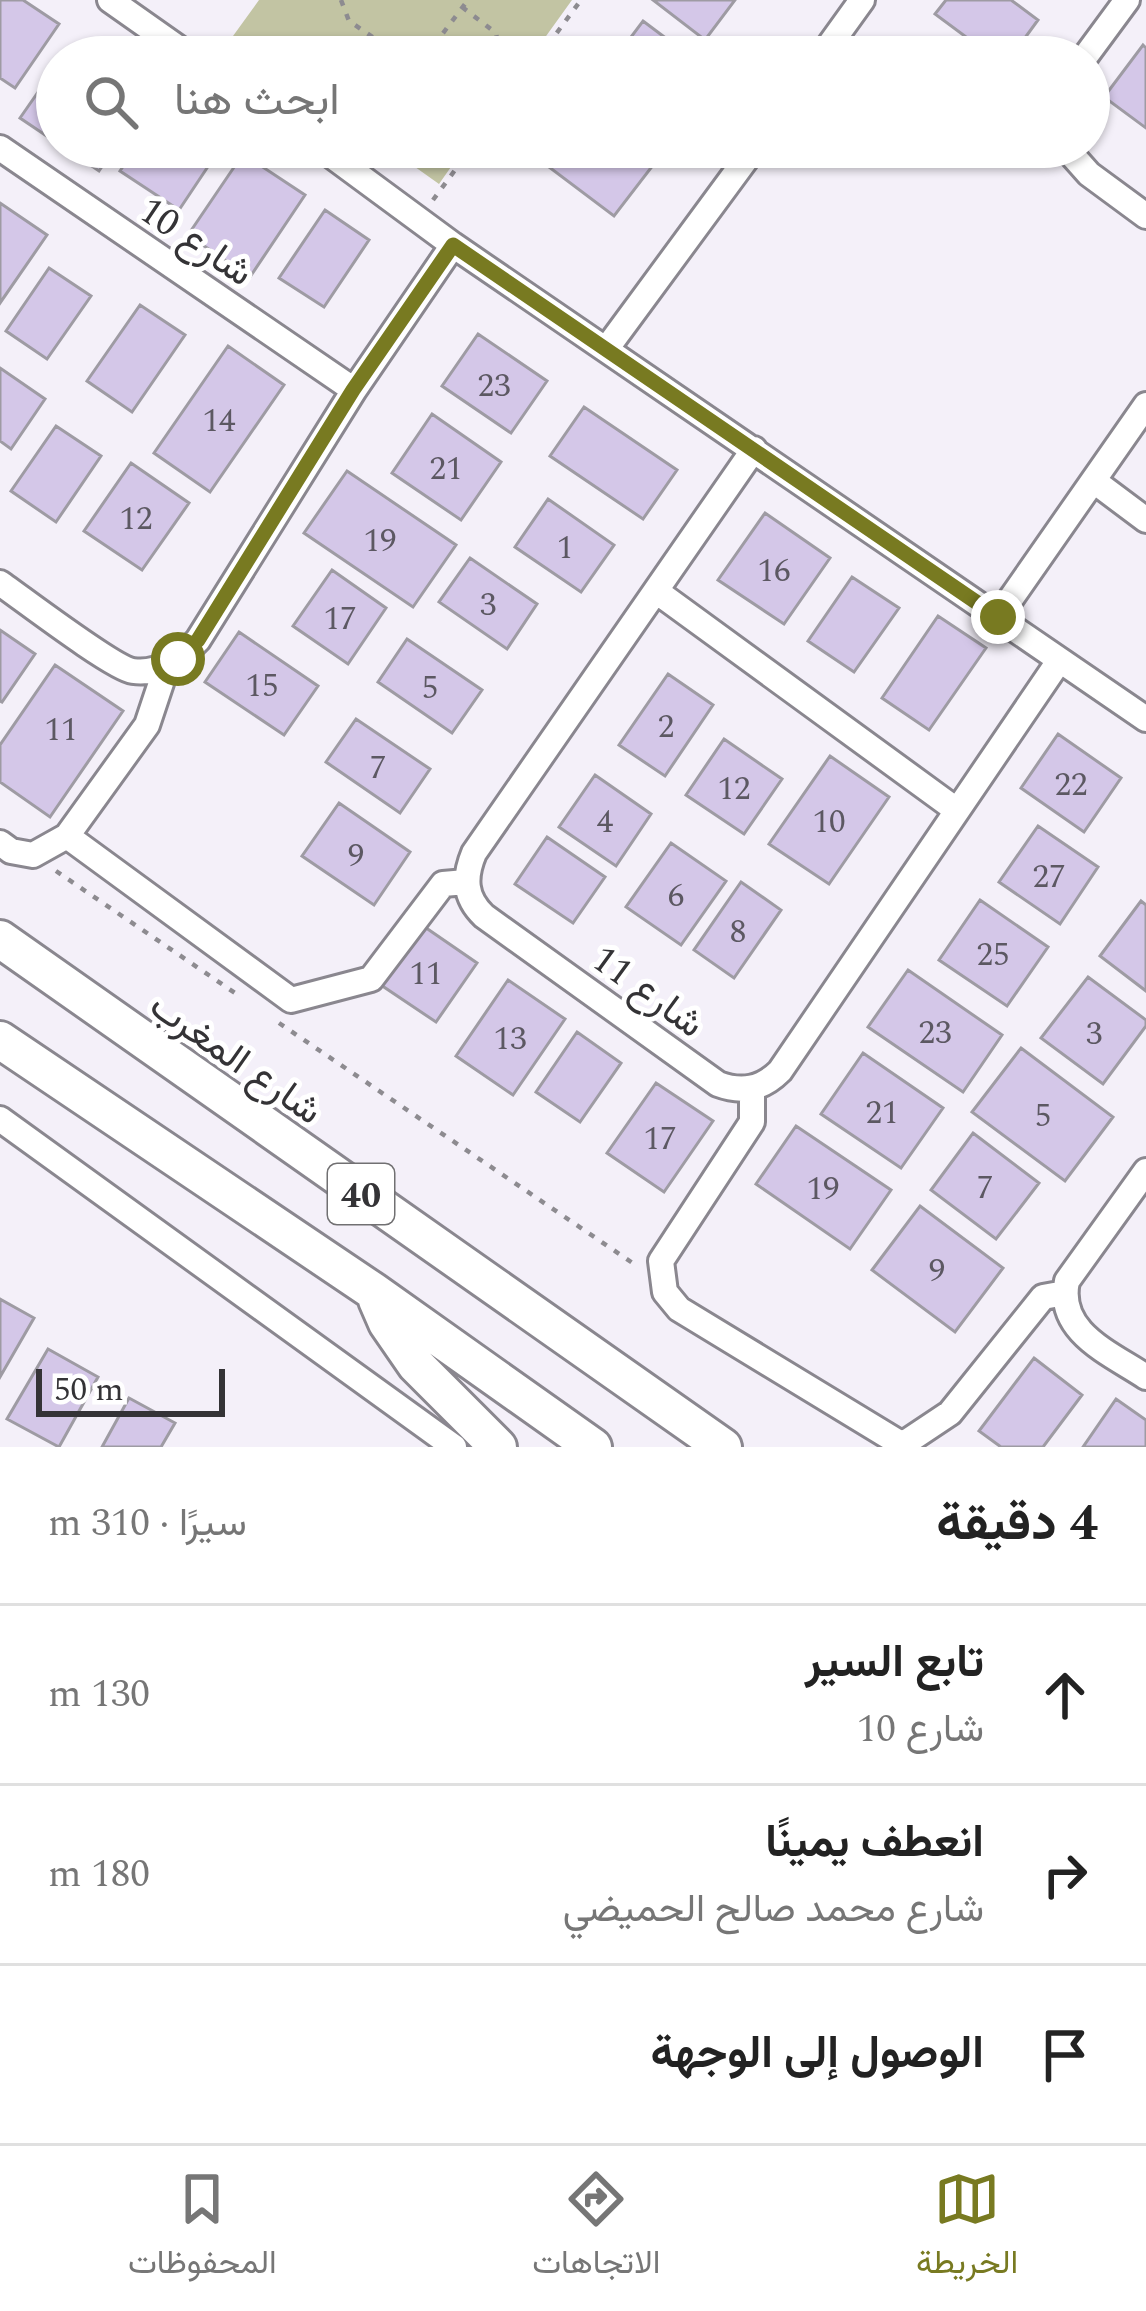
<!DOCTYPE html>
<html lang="ar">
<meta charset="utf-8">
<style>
body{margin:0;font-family:Spectral,Vazirmatn,serif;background:#f6f6f6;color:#222;direction:rtl}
.scale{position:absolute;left:36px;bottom:30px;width:189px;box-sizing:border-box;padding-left:12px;border:6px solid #343336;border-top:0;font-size:33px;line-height:42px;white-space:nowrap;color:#343336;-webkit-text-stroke:9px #fff;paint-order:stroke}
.stop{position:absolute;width:36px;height:36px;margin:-27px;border:9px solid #787a21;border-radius:50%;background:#fff}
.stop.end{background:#787a21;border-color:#fff;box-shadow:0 3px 12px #0008}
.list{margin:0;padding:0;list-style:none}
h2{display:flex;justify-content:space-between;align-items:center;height:156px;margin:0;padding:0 48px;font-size:51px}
h2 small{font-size:39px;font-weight:400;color:#767676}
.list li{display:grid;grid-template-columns:78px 1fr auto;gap:36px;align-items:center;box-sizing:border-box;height:180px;padding:0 48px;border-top:3px solid #e0e0e0}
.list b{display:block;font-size:45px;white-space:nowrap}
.list p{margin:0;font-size:39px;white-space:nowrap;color:#767676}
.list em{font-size:39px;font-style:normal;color:#767676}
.icon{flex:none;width:66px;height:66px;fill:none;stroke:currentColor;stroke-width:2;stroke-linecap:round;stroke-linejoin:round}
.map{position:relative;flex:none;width:1146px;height:1447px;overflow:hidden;direction:ltr}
.search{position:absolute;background:#fff;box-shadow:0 3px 9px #0004;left:36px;right:36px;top:36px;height:132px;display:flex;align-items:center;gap:30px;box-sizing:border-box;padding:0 42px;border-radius:66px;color:#767676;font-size:45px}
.sheet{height:696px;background:#fff}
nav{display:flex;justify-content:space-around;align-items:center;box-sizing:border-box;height:168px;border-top:3px solid #e0e0e0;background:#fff;font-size:33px;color:#767676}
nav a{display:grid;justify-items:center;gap:6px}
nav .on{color:#787a21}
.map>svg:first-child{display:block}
.green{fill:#c2c4a3}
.building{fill:#d4c7e8;stroke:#9e9ba3;stroke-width:3}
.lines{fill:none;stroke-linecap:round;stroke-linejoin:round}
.minor-casing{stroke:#8a878f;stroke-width:30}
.highway-casing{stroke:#8a878f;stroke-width:42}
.path{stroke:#8d8b90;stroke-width:4.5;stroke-dasharray:6 9;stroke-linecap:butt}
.minor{stroke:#fff;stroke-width:24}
.highway{stroke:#fff;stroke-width:36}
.route{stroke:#787a21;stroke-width:15}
.labels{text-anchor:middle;stroke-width:10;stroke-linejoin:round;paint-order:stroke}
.number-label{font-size:33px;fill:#5c5862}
.shield{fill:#fff;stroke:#717072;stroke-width:3}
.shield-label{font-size:36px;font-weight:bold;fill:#343336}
.street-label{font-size:39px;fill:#343336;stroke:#fff}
</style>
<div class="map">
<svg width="1146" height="1447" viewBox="0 0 1146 1447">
<rect width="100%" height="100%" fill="#f4f0f9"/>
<path class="green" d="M259,0h313l-41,57h-269l-29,-21z
M387,147h78l-26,37z"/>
<path class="building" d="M0,0h23l36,24 -44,64 -15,-10z
M653,0h82l-30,40z
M946,0h65l27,20 -27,37h-18l-58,-43z
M643,21l48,36h-75z
M1143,45l3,3v80l-42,-31z
M50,75l7,4v64l-37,-25z
M64,147h51l-16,24z
M136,147h85l-42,63 -59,-39z
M539,147h101l17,13 -43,56 -81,-61z
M243,154l62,41 -55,82 -62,-42z
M0,203l47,32 -47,68z
M325,210l44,30 -45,67 -45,-29z
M49,268l42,28 -44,63 -41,-28z
M140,305l45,30 -53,77 -45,-31z
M478,334l69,47 -36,52 -69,-47z
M228,346l56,39 -74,107 -56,-39z
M0,368l45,31 -34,50 -11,-8z
M584,407l93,63 -34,49 -93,-63z
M432,414l69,48 -40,58 -69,-47z
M56,426l45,30 -45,66 -45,-31z
M131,463l58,40 -47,67 -58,-39z
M347,471l109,74 -43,62 -109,-74z
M548,499l66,46 -33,47 -66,-45z
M765,513l65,45 -46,66 -66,-44z
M470,558l67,46 -30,45 -68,-47z
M332,570l54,38 -38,56 -55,-38z
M852,577l47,31 -45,64 -46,-31z
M938,616l48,32 -57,82 -47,-32z
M0,630l35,24 -33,48 -2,-1z
M239,632l79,54 -34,49 -79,-53z
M407,639l75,51 -30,43 -74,-51z
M55,665l68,46 -73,106 -50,-35v-37z
M668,674l45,31 -48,71 -46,-31z
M356,719l74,50 -30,44 -74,-51z
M1058,734l63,44 -37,54 -63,-44z
M724,739l58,40 -38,55 -58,-39z
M830,756l59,41 -60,87 -60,-40z
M595,775l56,39 -35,52 -57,-39z
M339,803l71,49 -36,53 -72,-49z
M1038,826l60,41 -38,57 -61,-42z
M547,837l58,40 -32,46 -58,-39z
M671,843l55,38 -45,64 -55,-38z
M741,882l40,28 -47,68 -40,-28z
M980,900l68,47 -41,59 -68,-46z
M1141,901l5,4v86l-46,-35z
M416,921l61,42 -41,59 -61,-41z
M908,970l94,65 -39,57 -95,-65z
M1088,977l58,43v6l-43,58 -62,-46z
M508,980l57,39 -52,76 -57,-39z
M577,1032l44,31 -41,59 -44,-30z
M1021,1048l92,69 -48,64 -93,-69z
M863,1053l80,55 -42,60 -80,-54z
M656,1083l57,38 -49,71 -57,-39z
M796,1126l95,64 -41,59 -94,-65z
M973,1133l66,50 -43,56 -65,-49z
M920,1206l83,62 -48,64 -83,-62z
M0,1299l34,19 -34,59z
M48,1349l50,28 -39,70 -52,-28z
M1034,1358l48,37 -39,52h-42l-22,-16z
M129,1398l46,25 -14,24h-59z
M1116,1399l30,21v27h-63z"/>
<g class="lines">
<defs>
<path id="minor" d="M110,0l81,57
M821,57l41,-57
M1085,57l42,-57
M320,147l133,98 693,474
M1065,147l24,27 57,42
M0,148l354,242
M607,348l148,-201
M754,449l-280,404c-10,24 -10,44 10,63l234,168c24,9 44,5 62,-13l279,-410
M1094,481l52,39
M0,583c23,16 113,85 133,88 26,4 48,-13 65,-31l156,-250 99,-145
M656,591l299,218
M998,617l148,-212
M67,836l224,164 80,-21 72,-95 23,-2
M0,843l11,8 22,4 34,-19 80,-111 20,-60
M752,1088v34l-91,139 4,31 14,17 227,138
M0,1119l454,328
M1146,1171l-79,110c-11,51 43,72 79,96
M902,1445l48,-32 93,-116 22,-4"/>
<path id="highway" d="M0,939l723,508
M0,1040l373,251 220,156
M377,1300l10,23 29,42 82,82"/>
</defs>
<use href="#minor" class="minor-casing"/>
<use href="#highway" class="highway-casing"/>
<path class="path" d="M341,0l8,21 53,36
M462,7l34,26 4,24
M861,47l15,10
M402,57l29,-8
M425,57l43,-57
M539,57l42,-57
M433,200l39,-53
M56,871l179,122
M279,1023l358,243"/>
<use href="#minor" class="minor"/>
<use href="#highway" class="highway"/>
</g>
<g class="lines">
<path class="route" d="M178,659l20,-19 155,-250 100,-145 545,372"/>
</g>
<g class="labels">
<g class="number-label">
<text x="494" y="396">23</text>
<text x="219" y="431">14</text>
<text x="446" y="479">21</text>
<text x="136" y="529">12</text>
<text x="380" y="551">19</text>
<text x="565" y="558">1</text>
<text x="774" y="581">16</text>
<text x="488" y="615">3</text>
<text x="340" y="629">17</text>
<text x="262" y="696">15</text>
<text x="430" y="698">5</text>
<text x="666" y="737">2</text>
<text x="61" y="740">11</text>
<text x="378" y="778">7</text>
<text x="1071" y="795">22</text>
<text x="734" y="799">12</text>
<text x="605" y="832">4</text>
<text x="829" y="832">10</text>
<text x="356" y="866">9</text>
<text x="1049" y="887">27</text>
<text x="676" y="906">6</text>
<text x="738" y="942">8</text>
<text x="993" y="965">25</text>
<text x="426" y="984">11</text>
<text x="935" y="1043">23</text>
<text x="1094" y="1044">3</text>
<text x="510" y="1049">13</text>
<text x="882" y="1123">21</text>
<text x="1043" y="1126">5</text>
<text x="660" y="1149">17</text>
<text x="985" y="1198">7</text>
<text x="823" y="1199">19</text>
<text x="937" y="1281">9</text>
</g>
<rect class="shield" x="328" y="1164" width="66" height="60" rx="9"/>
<g class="shield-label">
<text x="361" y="1207">40</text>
</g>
<g class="street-label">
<text transform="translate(197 240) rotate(34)" y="14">شارع 10</text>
<text transform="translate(649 990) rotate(36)" y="14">شارع 11</text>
<text transform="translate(237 1057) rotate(35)" y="14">شارع المغرب</text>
</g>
</g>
</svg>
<div class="scale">50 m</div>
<div class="stop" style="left:178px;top:659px"></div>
<div class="stop end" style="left:998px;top:617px"></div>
<div class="search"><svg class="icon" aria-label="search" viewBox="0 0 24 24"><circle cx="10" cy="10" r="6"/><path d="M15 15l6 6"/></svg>ابحث هنا</div>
</div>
<section class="sheet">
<h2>4 دقيقة<small>سيرًا · 310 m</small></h2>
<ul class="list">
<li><svg class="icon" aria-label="ahead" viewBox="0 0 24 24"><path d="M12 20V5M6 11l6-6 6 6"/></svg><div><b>تابع السير</b><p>شارع 10</p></div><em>130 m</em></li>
<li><svg class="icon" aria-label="right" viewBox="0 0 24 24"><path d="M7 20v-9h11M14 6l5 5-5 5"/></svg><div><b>انعطف يمينًا</b><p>شارع محمد صالح الحميضي</p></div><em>180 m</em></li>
<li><svg class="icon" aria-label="arrive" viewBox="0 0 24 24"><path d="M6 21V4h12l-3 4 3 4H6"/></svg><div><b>الوصول إلى الوجهة</b></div></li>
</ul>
</section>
<nav>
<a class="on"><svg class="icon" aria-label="map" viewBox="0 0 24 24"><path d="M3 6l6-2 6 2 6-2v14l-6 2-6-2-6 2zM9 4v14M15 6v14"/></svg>الخريطة</a>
<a><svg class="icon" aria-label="directions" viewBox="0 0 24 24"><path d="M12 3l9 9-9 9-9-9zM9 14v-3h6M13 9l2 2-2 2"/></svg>الاتجاهات</a>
<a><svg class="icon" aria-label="saved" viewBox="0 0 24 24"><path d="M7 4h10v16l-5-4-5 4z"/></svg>المحفوظات</a>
</nav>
